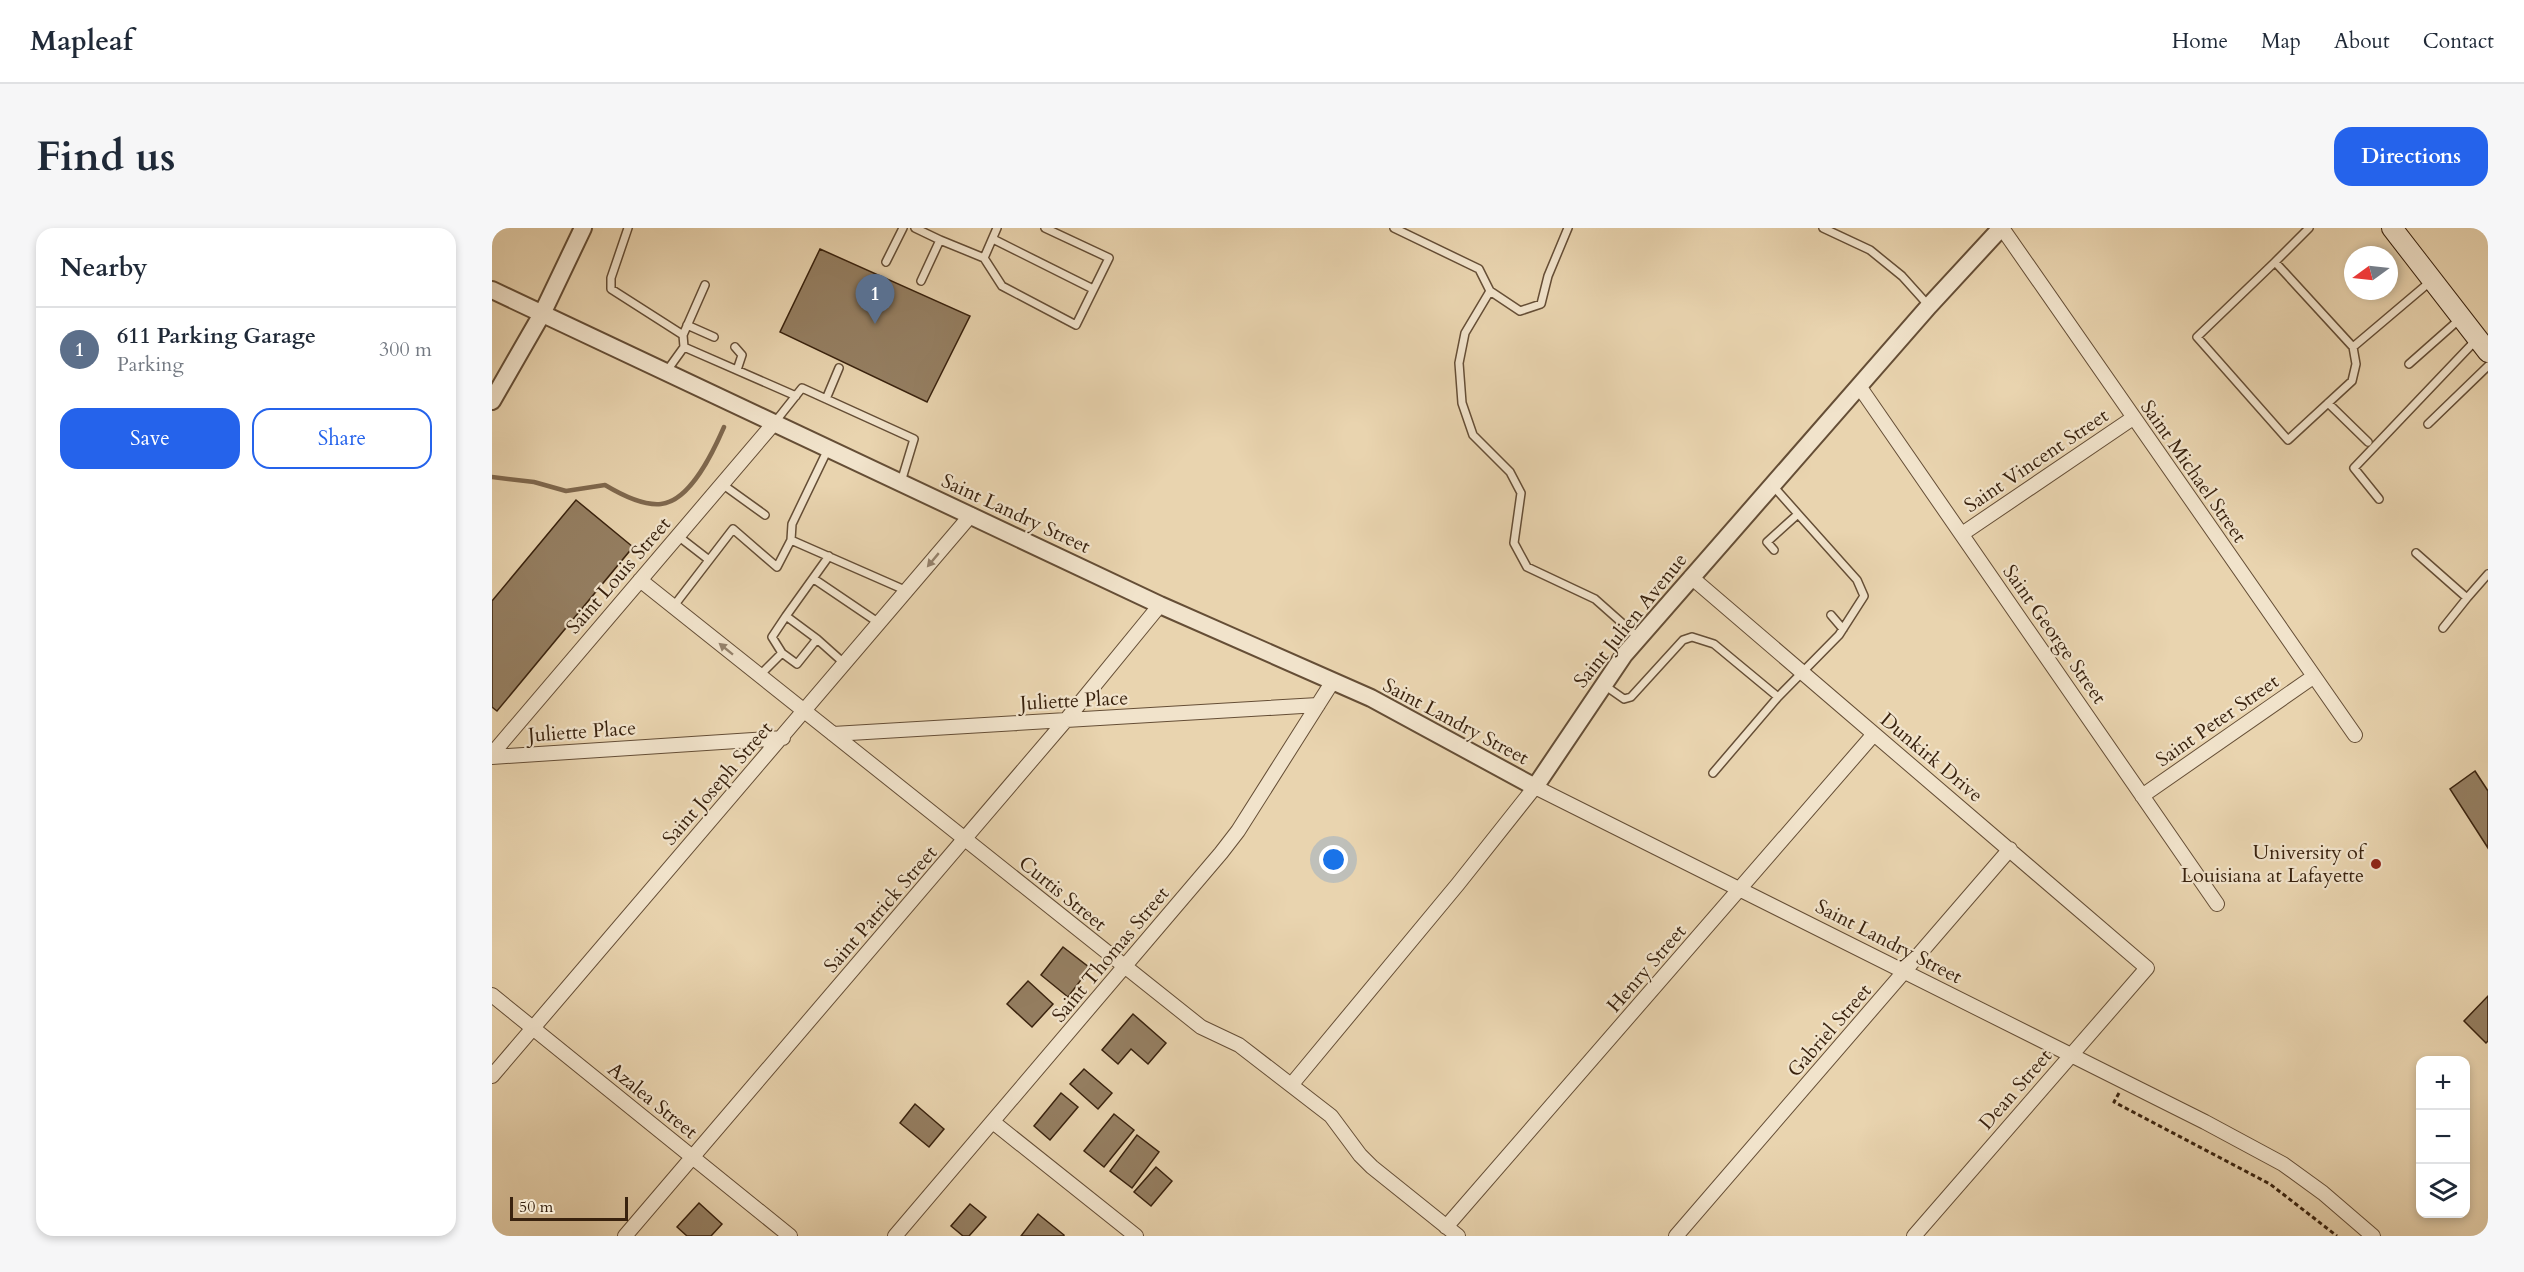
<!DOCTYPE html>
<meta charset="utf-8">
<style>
body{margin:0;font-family:Cardo,serif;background:#f6f6f7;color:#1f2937}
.controls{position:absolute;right:18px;bottom:18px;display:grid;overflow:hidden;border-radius:12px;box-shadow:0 3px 9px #0003}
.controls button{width:54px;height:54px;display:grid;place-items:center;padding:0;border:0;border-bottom:2px solid #e0e1e3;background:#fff;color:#1f2937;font:30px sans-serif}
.compass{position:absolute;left:1852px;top:18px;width:54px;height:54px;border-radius:50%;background:#fff;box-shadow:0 3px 9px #0003;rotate:255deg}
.scale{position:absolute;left:18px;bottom:15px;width:118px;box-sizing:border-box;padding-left:6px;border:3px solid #39220e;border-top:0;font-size:16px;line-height:21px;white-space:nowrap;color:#39220e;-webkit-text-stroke:4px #f1e3cb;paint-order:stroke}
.you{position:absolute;left:842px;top:632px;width:21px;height:21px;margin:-15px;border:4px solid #fff;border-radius:50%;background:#1a73e8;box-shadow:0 0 0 9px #1a73e833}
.badge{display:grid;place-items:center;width:39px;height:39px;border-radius:50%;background:#2563eb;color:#fff;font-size:20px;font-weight:700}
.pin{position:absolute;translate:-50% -50px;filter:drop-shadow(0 2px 3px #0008)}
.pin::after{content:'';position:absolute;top:32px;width:21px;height:18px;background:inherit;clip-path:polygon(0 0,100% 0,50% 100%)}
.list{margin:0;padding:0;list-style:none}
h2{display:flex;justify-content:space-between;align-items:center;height:78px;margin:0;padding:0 24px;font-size:26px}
h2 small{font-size:20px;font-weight:400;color:#747a83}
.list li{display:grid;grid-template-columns:39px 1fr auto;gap:18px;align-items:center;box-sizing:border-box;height:84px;padding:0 24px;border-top:2px solid #e0e1e3}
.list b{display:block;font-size:22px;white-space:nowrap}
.list p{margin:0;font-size:20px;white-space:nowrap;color:#747a83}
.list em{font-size:20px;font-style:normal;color:#747a83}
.actions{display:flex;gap:12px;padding:18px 24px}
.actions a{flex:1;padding:14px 0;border:2px solid #2563eb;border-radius:18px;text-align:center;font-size:21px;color:#2563eb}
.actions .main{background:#2563eb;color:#fff}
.icon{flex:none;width:33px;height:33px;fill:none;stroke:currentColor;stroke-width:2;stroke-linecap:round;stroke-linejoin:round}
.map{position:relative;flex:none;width:1996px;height:1008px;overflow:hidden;border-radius:18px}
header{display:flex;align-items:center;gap:36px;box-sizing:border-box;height:84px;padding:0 30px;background:#fff;border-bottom:2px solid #e0e1e3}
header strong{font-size:28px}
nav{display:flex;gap:33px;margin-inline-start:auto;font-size:21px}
.intro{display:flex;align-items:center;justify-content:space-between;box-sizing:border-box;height:144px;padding:0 36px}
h1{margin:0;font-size:42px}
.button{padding:15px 27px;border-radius:18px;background:#2563eb;color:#fff;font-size:21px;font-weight:700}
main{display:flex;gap:36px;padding:0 36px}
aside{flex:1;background:#fff;border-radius:18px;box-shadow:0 3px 9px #0003}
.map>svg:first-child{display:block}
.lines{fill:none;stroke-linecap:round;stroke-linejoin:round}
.stream{stroke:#7f684e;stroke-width:4.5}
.building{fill:#957f62;stroke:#39220e;stroke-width:1.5}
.service-casing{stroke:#654e36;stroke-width:10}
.minor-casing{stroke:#654e36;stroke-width:16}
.tertiary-casing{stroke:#654e36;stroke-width:20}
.secondary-casing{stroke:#39220e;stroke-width:22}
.path{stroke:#39220e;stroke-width:3;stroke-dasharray:4.5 3;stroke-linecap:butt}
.service{stroke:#f1e3cb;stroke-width:7}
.minor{stroke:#f1e3cb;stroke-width:14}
.tertiary{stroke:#f1e3cb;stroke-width:16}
.secondary{stroke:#f1e3cb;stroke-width:20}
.oneway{fill:#95826c}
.poi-dot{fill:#8f2418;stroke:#f1e3cb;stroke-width:2}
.labels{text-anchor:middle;stroke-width:4.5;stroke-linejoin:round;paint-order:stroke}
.street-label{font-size:20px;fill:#39220e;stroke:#f1e3cb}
.poi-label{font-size:20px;fill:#39220e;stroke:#f1e3cb;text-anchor:end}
</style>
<header>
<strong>Mapleaf</strong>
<nav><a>Home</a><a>Map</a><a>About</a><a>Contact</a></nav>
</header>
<div class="intro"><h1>Find us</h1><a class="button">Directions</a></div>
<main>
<aside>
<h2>Nearby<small></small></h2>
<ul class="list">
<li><span class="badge" style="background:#5c6f8a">1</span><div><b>611 Parking Garage</b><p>Parking</p></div><em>300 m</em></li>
</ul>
<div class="actions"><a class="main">Save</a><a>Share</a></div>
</aside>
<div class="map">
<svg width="1996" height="1008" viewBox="0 0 1996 1008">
<rect width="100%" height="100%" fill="#e9d4af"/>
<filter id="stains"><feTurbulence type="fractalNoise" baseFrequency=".00333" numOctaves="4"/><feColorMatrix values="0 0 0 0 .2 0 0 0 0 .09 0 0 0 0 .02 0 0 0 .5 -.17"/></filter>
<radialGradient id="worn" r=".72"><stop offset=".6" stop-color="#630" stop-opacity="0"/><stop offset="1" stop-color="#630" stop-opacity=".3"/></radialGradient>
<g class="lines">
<path class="stream" d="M0,249l42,5 32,9 39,-6c15,9 37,21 56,19 30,-3 53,-54 63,-77"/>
</g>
<path class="building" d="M328,21l150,67 -43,86 -147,-70z
M84,272l57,47 -136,164 -5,-4v-106z
M1983,543l13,20v57l-38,-59z
M571,719l27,21 -22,29 -27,-22z
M536,753l25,23 -21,23 -25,-23z
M1996,768v45l-2,2 -22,-22z
M641,786l33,29 -18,21 -17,-15 -13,15 -16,-14z
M592,841l28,24 -14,16 -28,-25z
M569,865l17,14 -28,33 -16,-14z
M423,876l29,25 -15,18 -29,-24z
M622,886l20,16 -30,37 -20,-16z
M645,907l22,17 -27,36 -22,-17z
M664,939l16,14 -21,25 -17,-14z
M207,975l23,21 -11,12h-24l-10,-9z
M478,976l16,13 -17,19h-6l-12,-10z
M546,986l26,21v1h-43z"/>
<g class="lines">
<defs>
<path id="service" d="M136,0l-17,50v11l72,46 1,12
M423,0l25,12
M505,0l-13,30 18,28 74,39 33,-67 -64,-30
M902,0l85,41 11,22 30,20 21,-7 7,-28 20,-48
M1331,0l47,22 32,26 27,30
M1817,0l-34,34 78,85 78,-66
M501,11l100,50
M394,34l17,-34
M1783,34l-78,75 91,103 64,-59 4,-17 -3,-17
M429,53l19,-41 44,18
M998,63l-25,42 -6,30 3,40 11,32 37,37 11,21 -7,50 13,24 68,32 44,39
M195,97l27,12
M191,107l22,-50
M243,119l7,8 -5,15
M1917,136l52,-46
M174,144l18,-25 112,49
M334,171l13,-31
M1836,175l40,39
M283,194l27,-34 112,51 -13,43
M1936,196l60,-58
M336,221l-36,75 -1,16 116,51
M230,256l43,31
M1281,258l25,28
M1887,271l-25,-31 122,-128
M186,308l31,24
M1924,325l51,45 21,-24
M322,351l65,44
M181,379l60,-78 44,38 14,-27
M1339,387l12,14
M294,388l43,-60
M1951,400l24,-30
M290,425l-10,-16 14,-21 31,23
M267,448l23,-23 15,11 20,-25 28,25
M1112,457l20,14 7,-2 52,-57 9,-3 22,7 64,53
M1221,545l65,-76 61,-62 25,-39 -7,-16 -59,-66 -31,28 7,8"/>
<path id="minor" d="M1510,0l353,507
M1367,158l358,518
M1470,306l171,-116
M1199,349l456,391 -233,268
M148,352l561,447 38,18 92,71 29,39 12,12 86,69
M341,506l485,-29
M0,526l283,-332
M0,529l291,-19
M1650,568l171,-119
M0,767l298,241
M0,848l479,-561
M800,856l166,-200 77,-97 670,335 78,42 40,29 50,43
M501,894l143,114
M954,999l428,-493
M133,1008l441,-516 94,-115
M403,1008l326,-383 17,-22 95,-150
M1184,1008l334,-387"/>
<path id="tertiary" d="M0,62l668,315 211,93 164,89 89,-132 305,-349 72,-78
M0,173l50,-87 41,-86"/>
<path id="secondary" d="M1900,0l96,124"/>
</defs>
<use href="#service" class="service-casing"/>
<use href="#minor" class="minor-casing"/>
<use href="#tertiary" class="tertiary-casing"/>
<use href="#secondary" class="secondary-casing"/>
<path class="path" d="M1627,865l-5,9 156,82 67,52"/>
<use href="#service" class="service"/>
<use href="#minor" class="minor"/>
<use href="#tertiary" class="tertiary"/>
<use href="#secondary" class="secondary"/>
</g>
<defs><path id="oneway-solid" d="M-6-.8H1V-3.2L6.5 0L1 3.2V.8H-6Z" transform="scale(1.5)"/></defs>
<g class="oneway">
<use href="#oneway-solid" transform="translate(441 332) rotate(130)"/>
<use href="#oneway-solid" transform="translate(234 421) rotate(-141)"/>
</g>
<circle class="poi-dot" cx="1884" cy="636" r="6"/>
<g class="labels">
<g class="street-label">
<text transform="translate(1544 232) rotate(-34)" y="7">Saint Vincent Street</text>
<text transform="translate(1702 243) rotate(55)" y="7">Saint Michael Street</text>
<text transform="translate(524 285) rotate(25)" y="7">Saint Landry Street</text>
<text transform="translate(126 347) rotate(-49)" y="7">Saint Louis Street</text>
<text transform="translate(1138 392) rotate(-51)" y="7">Saint Julien Avenue</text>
<text transform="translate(1563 406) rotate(55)" y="7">Saint George Street</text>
<text transform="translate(582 472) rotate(-3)" y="7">Juliette Place</text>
<text transform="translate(1725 492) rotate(-35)" y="7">Saint Peter Street</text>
<text transform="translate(964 493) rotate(28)" y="7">Saint Landry Street</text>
<text transform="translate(90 503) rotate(-4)" y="7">Juliette Place</text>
<text transform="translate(1440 529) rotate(40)" y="7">Dunkirk Drive</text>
<text transform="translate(225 555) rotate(-49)" y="7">Saint Joseph Street</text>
<text transform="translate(571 665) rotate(39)" y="7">Curtis Street</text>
<text transform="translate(388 681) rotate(-49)" y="7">Saint Patrick Street</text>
<text transform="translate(1397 713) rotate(27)" y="7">Saint Landry Street</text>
<text transform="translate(618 726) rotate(-50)" y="7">Saint Thomas Street</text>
<text transform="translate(1154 740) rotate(-49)" y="7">Henry Street</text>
<text transform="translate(1337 802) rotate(-49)" y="7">Gabriel Street</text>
<text transform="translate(1523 861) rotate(-49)" y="7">Dean Street</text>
<text transform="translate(161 872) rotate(39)" y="7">Azalea Street</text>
</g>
<g class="poi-label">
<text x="1872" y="631">University of<tspan x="1872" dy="23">Louisiana at Lafayette</tspan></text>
</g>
</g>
<rect width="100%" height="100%" filter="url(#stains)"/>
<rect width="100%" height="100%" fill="url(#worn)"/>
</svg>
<div class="controls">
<button>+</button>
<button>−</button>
<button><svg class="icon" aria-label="layers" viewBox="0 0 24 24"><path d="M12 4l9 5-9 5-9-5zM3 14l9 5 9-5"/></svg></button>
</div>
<svg class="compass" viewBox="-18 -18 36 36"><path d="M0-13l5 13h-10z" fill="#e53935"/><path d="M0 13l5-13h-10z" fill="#747a83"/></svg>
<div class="scale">50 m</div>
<div class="you"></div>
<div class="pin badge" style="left:383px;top:96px;background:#5c6f8a">1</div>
</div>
</main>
